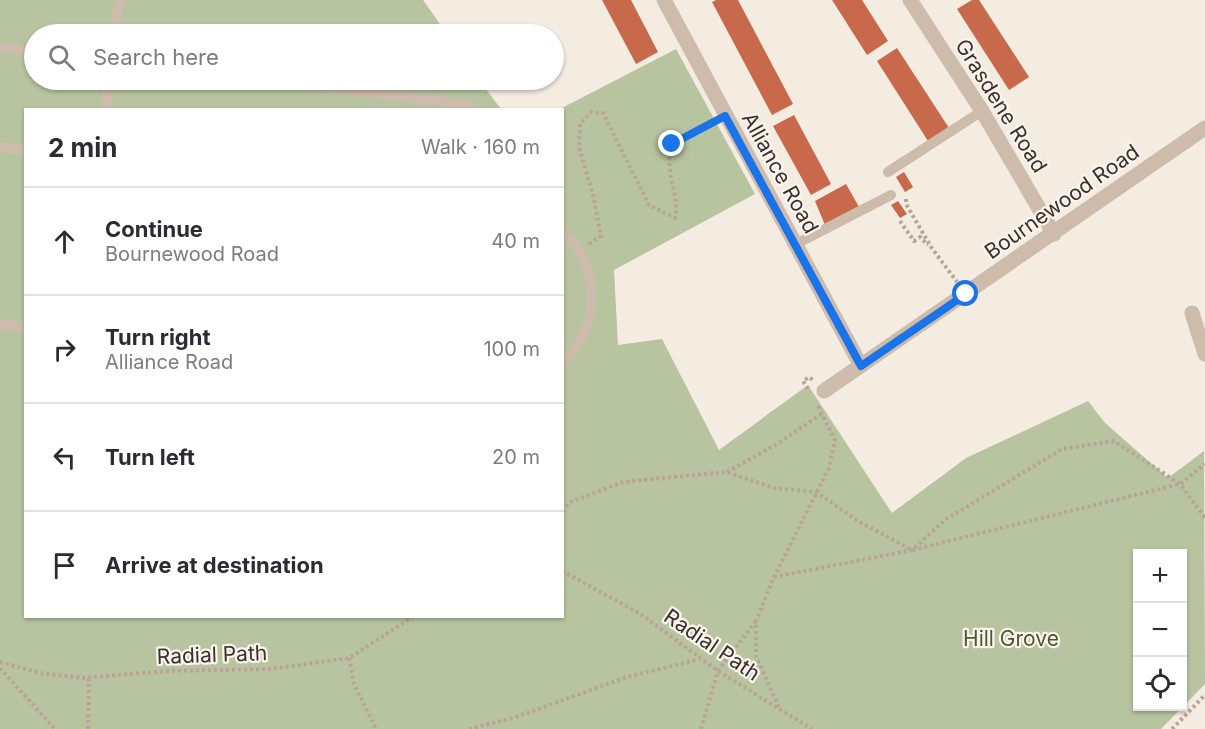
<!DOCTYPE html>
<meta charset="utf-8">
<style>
body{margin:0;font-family:Inter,sans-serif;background:#f7f7f7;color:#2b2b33}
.controls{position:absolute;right:18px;bottom:18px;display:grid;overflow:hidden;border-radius:0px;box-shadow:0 2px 4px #0004}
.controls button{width:54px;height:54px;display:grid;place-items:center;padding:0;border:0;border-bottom:2px solid #e1e1e2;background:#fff;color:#2b2b33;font:30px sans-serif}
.stop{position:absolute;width:18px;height:18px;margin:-14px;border:4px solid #1a73e8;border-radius:50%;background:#fff}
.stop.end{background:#1a73e8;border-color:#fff;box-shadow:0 2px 6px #0008}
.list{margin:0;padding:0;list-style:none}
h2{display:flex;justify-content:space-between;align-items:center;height:78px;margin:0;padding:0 24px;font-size:26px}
h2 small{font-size:20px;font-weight:400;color:#7c7c81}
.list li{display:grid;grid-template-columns:39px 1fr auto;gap:18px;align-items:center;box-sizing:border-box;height:108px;padding:0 24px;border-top:2px solid #e1e1e2}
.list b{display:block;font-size:22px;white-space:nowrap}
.list p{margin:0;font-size:20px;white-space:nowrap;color:#7c7c81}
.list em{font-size:20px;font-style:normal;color:#7c7c81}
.icon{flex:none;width:33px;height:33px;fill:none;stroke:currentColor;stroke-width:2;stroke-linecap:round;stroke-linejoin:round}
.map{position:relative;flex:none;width:1205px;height:729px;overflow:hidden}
.search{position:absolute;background:#fff;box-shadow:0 2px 4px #0004;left:24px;top:24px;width:540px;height:66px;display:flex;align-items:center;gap:15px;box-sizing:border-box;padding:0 21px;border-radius:33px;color:#7c7c81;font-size:22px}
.panel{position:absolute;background:#fff;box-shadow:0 2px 4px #0004;left:24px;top:108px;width:540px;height:510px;border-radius:0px}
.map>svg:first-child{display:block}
.green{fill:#b8c4a0;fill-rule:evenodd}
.building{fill:#c8694b}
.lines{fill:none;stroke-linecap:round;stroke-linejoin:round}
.path{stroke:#b9a596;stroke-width:4;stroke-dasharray:3 3;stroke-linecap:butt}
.service{stroke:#cdbbac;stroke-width:10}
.minor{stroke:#cdbbac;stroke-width:15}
.route{stroke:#1a73e8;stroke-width:8}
.labels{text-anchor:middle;stroke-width:4.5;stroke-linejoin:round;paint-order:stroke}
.street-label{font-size:21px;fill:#3b302b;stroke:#fbf5ee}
.park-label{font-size:21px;fill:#4a5a2e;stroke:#fbf5ee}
</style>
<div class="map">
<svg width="1205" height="729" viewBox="0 0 1205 729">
<rect width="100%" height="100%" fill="#f4ebe1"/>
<path class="green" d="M0,0h423l24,34h-413v46h445l22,29 -475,1v506h536v-506l-2,-1 116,-60 79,145 -141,76 4,75 44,-6 57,111 89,-65 84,128 74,-55 122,-57 17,22 63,55 36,-27 1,233 -44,45h-1161zM1138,554h44v152h-44z"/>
<path class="building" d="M602,0h29l27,52 -22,12z
M716,0h22l55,104 -21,11 -60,-113z
M832,0h30l26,41 -21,14z
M972,0h7l50,77 -20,13 -52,-81z
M897,48l52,80 -21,13 -51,-80z
M794,115l37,69 -20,11 -38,-69z
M904,172l9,15 -8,5 -9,-15z
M846,184l13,23 -34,18 -10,-24z
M898,201l9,13 -7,4 -9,-13z"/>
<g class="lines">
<path class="path" d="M906,199v5l25,43 26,35
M900,221l14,20 6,-4 8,8
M589,244l12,-8 -8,-41 -14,-48 1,-23 11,-12 12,1 46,92 26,13c5,-24 -12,-48 -3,-74l41,-21
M808,389l-5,-8 6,-4 4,3
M727,472l50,-28 46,-31
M562,511l8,-9 53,-20 103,-10 48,16 42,4 42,29 54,29 268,-66 25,-20
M562,571l77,42 79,58 94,58
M774,577l138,-27 33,-30 117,-71 52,-8 66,43 25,34
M349,658l5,26 22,45
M0,662l40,11 42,5 85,-7 104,-2 78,-11 65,-42
M0,668l55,61
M779,707l-23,-51v-35l18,-44 55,-109 6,-28 -17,-34
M88,729l1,-52
M469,729l47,-12 111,-40 73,-18
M701,729l17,-58 37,-49
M1172,729l33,-34"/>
<path class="service" d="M114,34l5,-34
M0,47l34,4
M265,80l200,24 12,6
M105,110l4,-30
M0,147l26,3
M888,172l94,-61
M562,231c39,35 40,96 0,131
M796,244l95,-49
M0,324l26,3"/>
<path class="minor" d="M664,0l197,366
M910,0l72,111 72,123
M1192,313l13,41
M824,391l381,-263"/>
</g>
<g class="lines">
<path class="route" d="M672,144l53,-28 136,250 105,-72"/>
</g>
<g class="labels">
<g class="street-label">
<text transform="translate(1001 106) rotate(58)" y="7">Grasdene Road</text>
<text transform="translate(780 173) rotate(61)" y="7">Alliance Road</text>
<text transform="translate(1062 202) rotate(-35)" y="7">Bournewood Road</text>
<text transform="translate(712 645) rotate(34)" y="7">Radial Path</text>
<text transform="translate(212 655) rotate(-2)" y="7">Radial Path</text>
</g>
<g class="park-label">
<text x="1011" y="646">Hill Grove</text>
</g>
</g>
</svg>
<div class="controls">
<button>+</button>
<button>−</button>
<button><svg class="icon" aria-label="locate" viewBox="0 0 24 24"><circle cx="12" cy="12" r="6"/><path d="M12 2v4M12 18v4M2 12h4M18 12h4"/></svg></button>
</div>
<div class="stop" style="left:966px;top:294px"></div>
<div class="stop end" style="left:672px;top:144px"></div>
<div class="search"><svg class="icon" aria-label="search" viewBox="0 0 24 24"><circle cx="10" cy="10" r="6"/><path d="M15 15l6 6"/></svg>Search here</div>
<section class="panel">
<h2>2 min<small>Walk · 160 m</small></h2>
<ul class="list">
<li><svg class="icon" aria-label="ahead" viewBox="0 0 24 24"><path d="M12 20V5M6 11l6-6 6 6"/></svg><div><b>Continue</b><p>Bournewood Road</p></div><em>40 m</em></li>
<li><svg class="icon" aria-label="right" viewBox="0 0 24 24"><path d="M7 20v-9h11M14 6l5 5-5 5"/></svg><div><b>Turn right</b><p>Alliance Road</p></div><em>100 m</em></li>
<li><svg class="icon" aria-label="left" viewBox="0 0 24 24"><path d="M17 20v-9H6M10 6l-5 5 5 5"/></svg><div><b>Turn left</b></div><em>20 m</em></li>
<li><svg class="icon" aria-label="arrive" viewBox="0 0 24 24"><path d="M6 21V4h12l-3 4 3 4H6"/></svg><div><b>Arrive at destination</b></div></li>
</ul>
</section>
</div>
